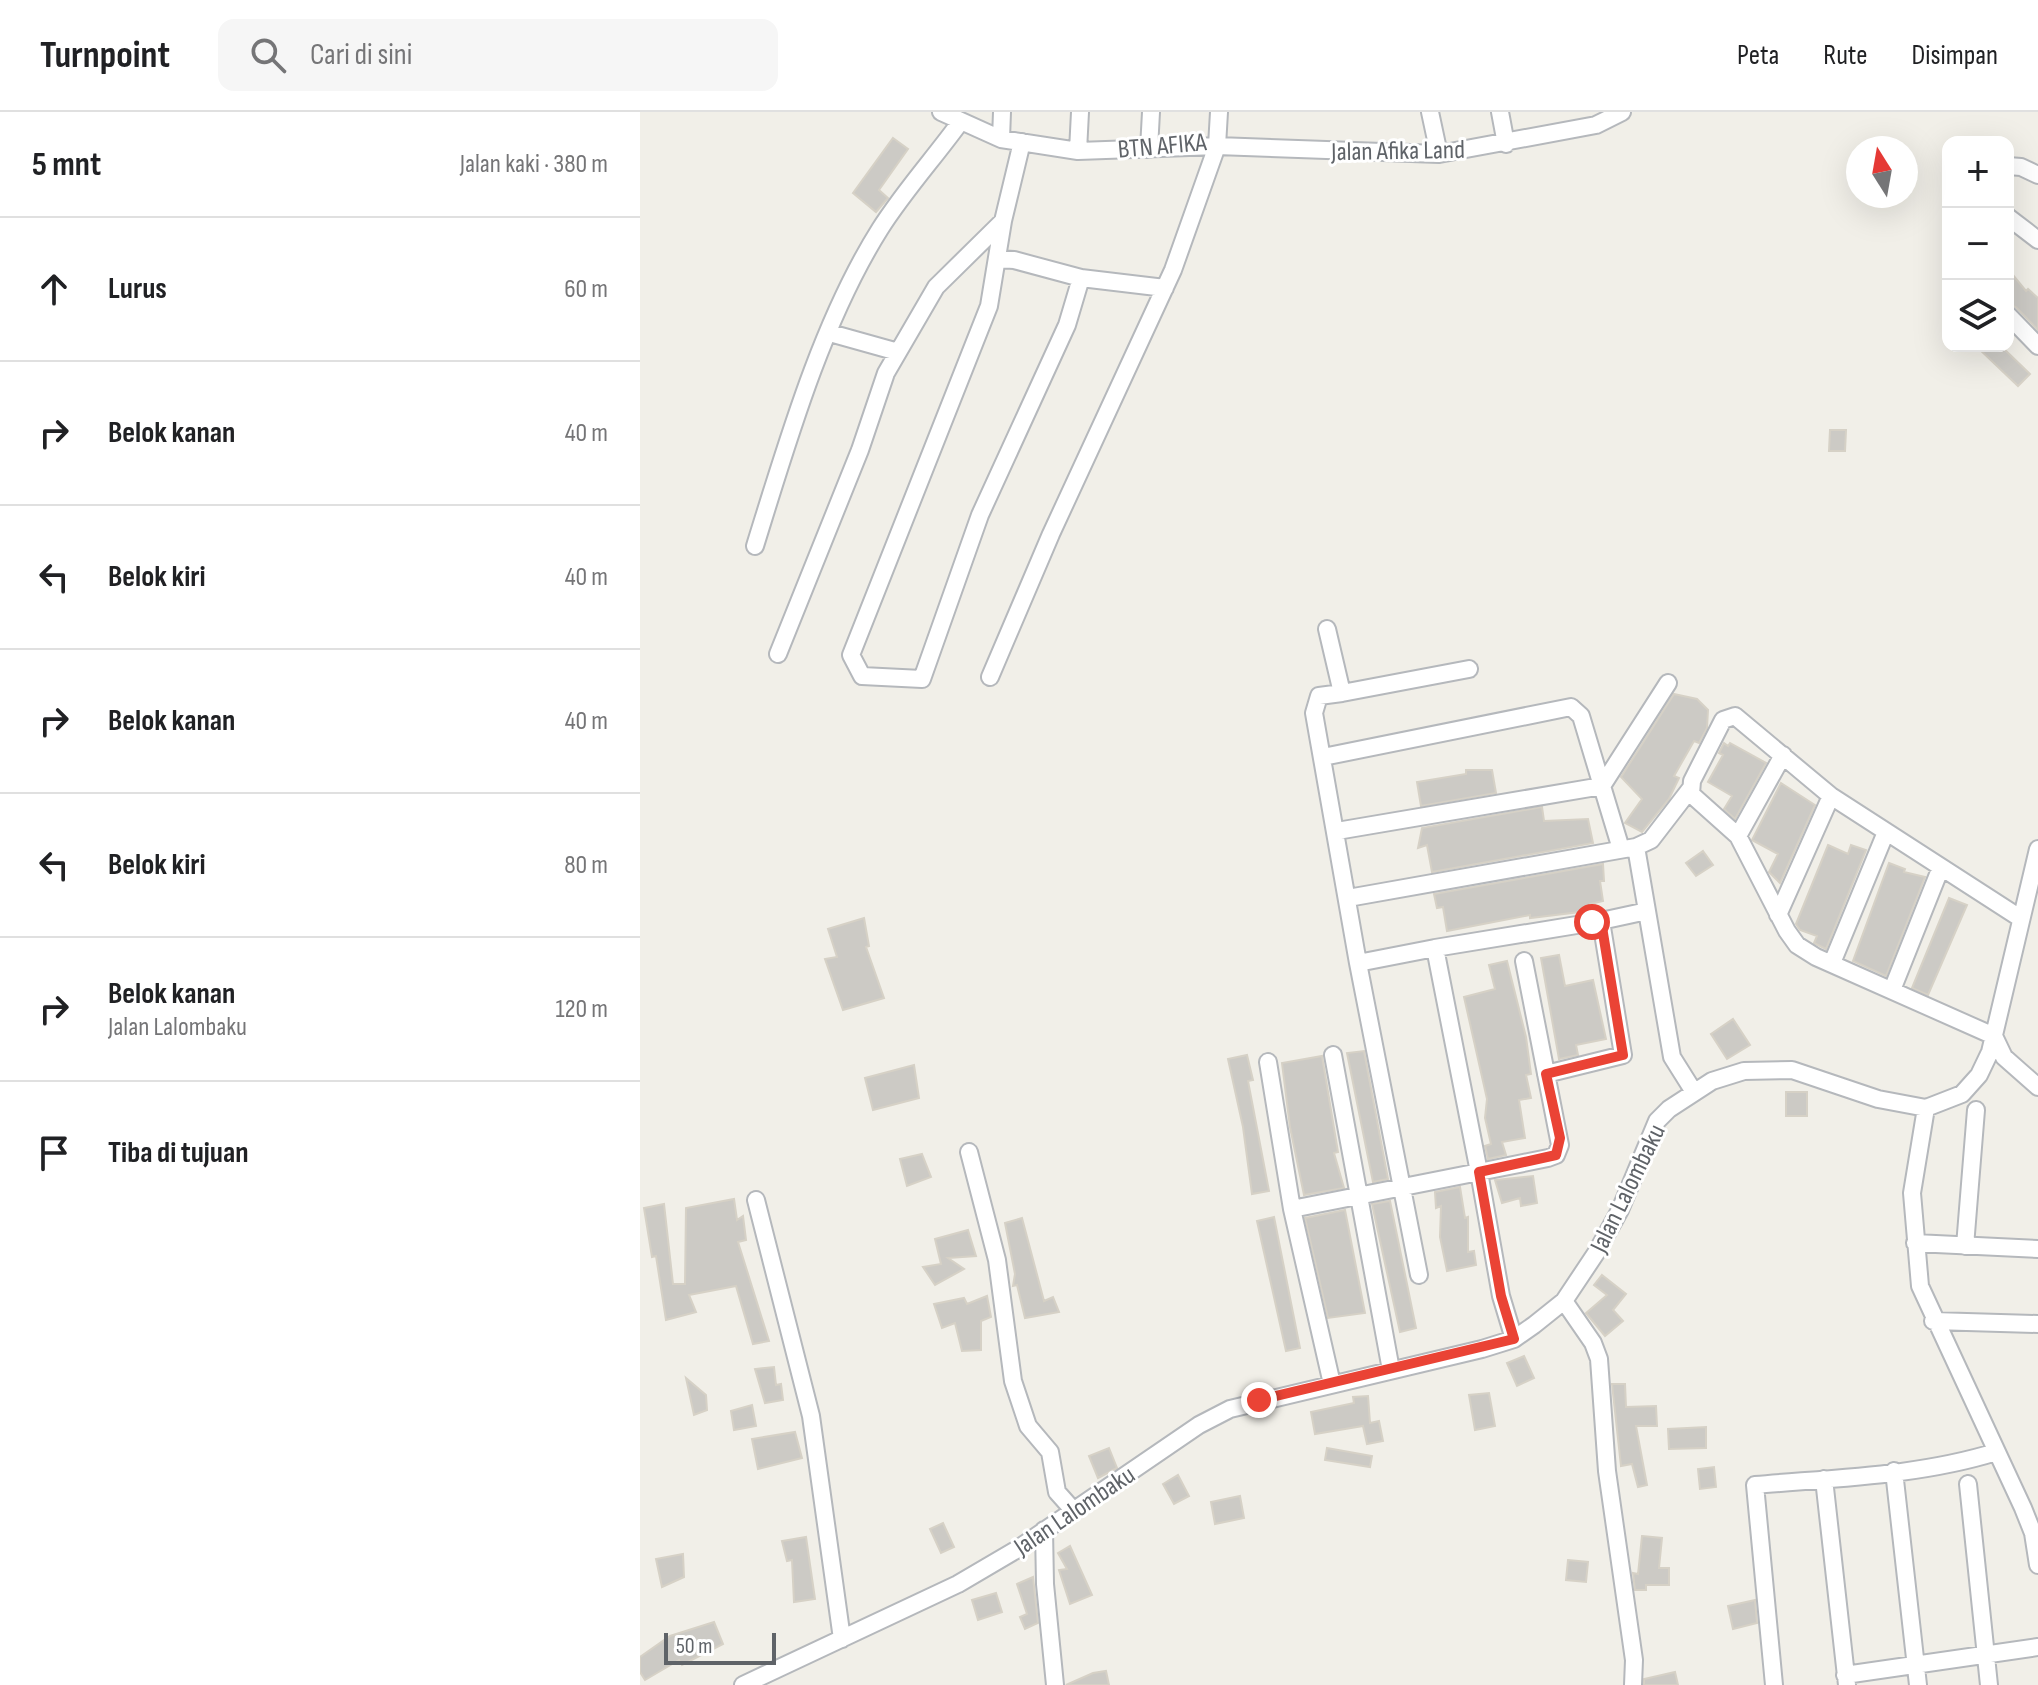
<!DOCTYPE html>
<html lang="id">
<meta charset="utf-8">
<style>
body{margin:0;font-family:"Sofia Sans Condensed",sans-serif;background:#f6f6f6;color:#202124}
.controls{position:absolute;right:24px;top:24px;display:grid;overflow:hidden;border-radius:16px;box-shadow:0 8px 32px #0002}
.controls button{width:72px;height:72px;display:grid;place-items:center;padding:0;border:0;border-bottom:2px solid #e0e0e0;background:#fff;color:#202124;font:40px sans-serif}
.compass{position:absolute;left:1206px;top:24px;width:72px;height:72px;border-radius:50%;background:#fff;box-shadow:0 8px 32px #0002;rotate:349deg}
.scale{position:absolute;left:24px;bottom:20px;width:112px;box-sizing:border-box;padding-left:8px;border:4px solid #5f6368;border-top:0;font-size:22px;line-height:28px;white-space:nowrap;color:#5f6368;-webkit-text-stroke:6px #fff;paint-order:stroke}
.stop{position:absolute;width:24px;height:24px;margin:-18px;border:6px solid #ea4335;border-radius:50%;background:#fff}
.stop.end{background:#ea4335;border-color:#fff;box-shadow:0 2px 8px #0008}
.list{margin:0;padding:0;list-style:none}
h2{display:flex;justify-content:space-between;align-items:center;height:104px;margin:0;padding:0 32px;font-size:34px}
h2 small{font-size:26px;font-weight:400;color:#757577}
.list li{display:grid;grid-template-columns:52px 1fr auto;gap:24px;align-items:center;box-sizing:border-box;height:144px;padding:0 32px;border-top:2px solid #e0e0e0}
.list b{display:block;font-size:30px;white-space:nowrap}
.list p{margin:0;font-size:26px;white-space:nowrap;color:#757577}
.list em{font-size:26px;font-style:normal;color:#757577}
.icon{flex:none;width:44px;height:44px;fill:none;stroke:currentColor;stroke-width:2;stroke-linecap:round;stroke-linejoin:round}
.map{position:relative;flex:none;width:1398px;height:1573px;overflow:hidden}
header{display:flex;align-items:center;gap:48px;box-sizing:border-box;height:112px;padding:0 40px;background:#fff;border-bottom:2px solid #e0e0e0}
header strong{font-size:38px}
nav{display:flex;gap:44px;margin-inline-start:auto;font-size:28px}
.search{width:560px;height:72px;background:#f6f6f6;display:flex;align-items:center;gap:20px;box-sizing:border-box;padding:0 28px;border-radius:16px;color:#757577;font-size:30px}
main{display:flex}
aside{flex:1;background:#fff}
.map>svg:first-child{display:block}
.building{fill:#cccac5;stroke:#d6d1c6;stroke-width:2}
.lines{fill:none;stroke-linecap:round;stroke-linejoin:round}
.street-casing{stroke:#b5b8bc;stroke-width:20}
.street{stroke:#fff;stroke-width:16}
.route{stroke:#ea4335;stroke-width:10}
.labels{text-anchor:middle;stroke-width:6;stroke-linejoin:round;paint-order:stroke}
.street-label{font-size:26px;fill:#5f6368;stroke:#fff}
</style>
<header>
<strong>Turnpoint</strong>
<div class="search"><svg class="icon" aria-label="search" viewBox="0 0 24 24"><circle cx="10" cy="10" r="6"/><path d="M15 15l6 6"/></svg>Cari di sini</div>
<nav><a>Peta</a><a>Rute</a><a>Disimpan</a></nav>
</header>
<main>
<aside>
<h2>5 mnt<small>Jalan kaki · 380 m</small></h2>
<ul class="list">
<li><svg class="icon" aria-label="ahead" viewBox="0 0 24 24"><path d="M12 20V5M6 11l6-6 6 6"/></svg><div><b>Lurus</b></div><em>60 m</em></li>
<li><svg class="icon" aria-label="right" viewBox="0 0 24 24"><path d="M7 20v-9h11M14 6l5 5-5 5"/></svg><div><b>Belok kanan</b></div><em>40 m</em></li>
<li><svg class="icon" aria-label="left" viewBox="0 0 24 24"><path d="M17 20v-9H6M10 6l-5 5 5 5"/></svg><div><b>Belok kiri</b></div><em>40 m</em></li>
<li><svg class="icon" aria-label="right" viewBox="0 0 24 24"><path d="M7 20v-9h11M14 6l5 5-5 5"/></svg><div><b>Belok kanan</b></div><em>40 m</em></li>
<li><svg class="icon" aria-label="left" viewBox="0 0 24 24"><path d="M17 20v-9H6M10 6l-5 5 5 5"/></svg><div><b>Belok kiri</b></div><em>80 m</em></li>
<li><svg class="icon" aria-label="right" viewBox="0 0 24 24"><path d="M7 20v-9h11M14 6l5 5-5 5"/></svg><div><b>Belok kanan</b><p>Jalan Lalombaku</p></div><em>120 m</em></li>
<li><svg class="icon" aria-label="arrive" viewBox="0 0 24 24"><path d="M6 21V4h12l-3 4 3 4H6"/></svg><div><b>Tiba di tujuan</b></div></li>
</ul>
</aside>
<div class="map">
<svg width="1398" height="1573" viewBox="0 0 1398 1573">
<rect width="100%" height="100%" fill="#f1efe8"/>
<path class="building" d="M253,26l15,11 -29,41 9,8 -12,14 -23,-19z
M1368,157l18,22 2,-2 10,9v32l-22,-23 -8,-3z
M1336,234h25l29,28 -12,12z
M1190,318h16l-1,21h-16z
M1034,582l23,5 11,11 -1,18 -8,15 -5,-2 -20,35 5,2 -10,21 -27,33 -17,-9 17,-24 -21,-22z
M1084,631l4,3 2,-3 36,20 -31,56 -11,-10 8,-13 -24,-14 15,-27 -4,-2z
M826,658h26l4,23 -75,13 -4,-24 49,-8z
M1141,671l34,22 -35,78 -11,-11 9,-18 -26,-14z
M902,695l2,14 44,-2 5,24 -161,29 -5,-27 -9,3 4,-20z
M1188,733l20,9 3,-9 15,5 -40,99 -12,-6 3,-7 -17,-6 -4,-6z
M1063,739l10,14 -17,11 -10,-13z
M1249,751l16,6 -1,3 21,5 -39,99 -33,-15z
M963,752l1,17h-4l3,20 -13,3 -2,7 -58,7v-3l-83,16 -4,-24 -6,1 -3,-14z
M1309,786l18,7 -39,90 -16,-7z
M224,806l5,28 -3,1 18,51 -41,12 -18,-51 12,-2 -9,-28z
M919,843l6,31 28,-6 13,59 -30,6 2,10 -19,4 -18,-101z
M867,849l19,76 5,37 -5,1 5,23 -12,2 6,38 -23,4 4,13 -18,4 -3,-13 6,-2 -6,-26 2,-19 -23,-102 31,-8 -6,-24z
M1093,907l17,26 -23,14 -16,-25z
M724,939l24,128 -15,3 -26,-129z
M607,943l6,25 -5,1 21,110 -17,3 -9,-67 -15,-68z
M682,944l16,96 -4,1 10,35 -40,7 -14,-68 -8,-64z
M274,953l5,33 -46,12 -8,-32z
M1146,980h21v24h-21z
M282,1042l9,23 -24,9 -7,-27z
M893,1064l4,27 -16,3 -1,-8 -18,5 -7,-23z
M820,1075l5,31 3,-1v35l6,-1 2,14 -29,6 -7,-34 1,-31 -5,2 -1,-16z
M94,1087l3,21 6,-4 3,24 -8,2 31,99 -16,3 -17,-58 -47,9 7,17 -30,8 -10,-64 -4,1 -8,-49 20,-4 9,80h12l1,-76z
M750,1089l26,127 -16,4 -28,-128z
M705,1098l20,103 -37,5 -23,-100z
M634,1105l26,131 -14,3 -29,-130z
M382,1106l22,83 9,-4 6,15 -34,6 -8,-33 -4,1 2,-12 -10,-51z
M328,1118l8,26 -28,2 16,11 -29,16 -12,-18 18,-3 -6,-25z
M962,1163l24,19 -13,16 10,11 -18,15 -19,-23 21,-18 -13,-10z
M347,1184l4,21 -10,4v29l-19,1 -7,-28 -13,5 -8,-24 30,-6 3,6z
M884,1244l10,22 -17,8 -10,-23z
M134,1255l2,18 5,-1 2,16 -18,3 -10,-34z
M46,1266l20,17 1,15 -13,5z
M972,1272h13l1,23 30,-1 1,20h-21l11,59 -9,2 -6,-23 -11,2z
M849,1281l6,33 -20,4 -6,-35z
M728,1284l2,27 9,-2 4,20 -16,3 -4,-18 -48,8 -4,-22 43,-9 -1,-6z
M112,1293l4,21 -22,4 -3,-19z
M1066,1315v21l-37,1 -1,-20z
M155,1320l7,26 -44,11 -6,-30z
M469,1336l8,20 -19,10 -9,-22z
M687,1336l45,8 -2,11 -45,-7z
M1074,1355l2,20 -16,2 -2,-20z
M538,1363l11,21 -15,8 -11,-20z
M600,1384l4,22 -29,6 -4,-22z
M303,1411l11,24 -13,6 -11,-24z
M1002,1424l20,2 -3,30h10v17h-23v5h-11l-2,-17 5,1z
M166,1425l9,62 -21,3 -2,-42 -5,1 -5,-20z
M430,1434l22,49 -22,9 -11,-34 8,-1 -9,-16z
M43,1442l1,23 -22,10 -6,-28z
M928,1448l20,2 -2,20 -20,-2z
M393,1465l5,46 -13,6 -5,-12 7,-3 -10,-30z
M356,1481l6,19 -24,8 -6,-20z
M1115,1488l2,23 -24,6 -5,-23z
M74,1510l9,22 -41,21 -3,-5 -34,20 -5,-8v-15l30,-21z
M466,1559l3,14h-43l27,-12z
M1035,1560l3,13h-34v-6z"/>
<g class="lines">
<defs>
<path id="street" d="M301,0l60,27 77,12 2,-39
M790,0l9,42
M860,0l6,32
M361,27l1,-27
M509,37l2,-37
M438,39l139,-5 2,-34
M1368,54l13,1 17,8
M1368,105l30,23
M357,147l17,1 67,18 -14,47 -87,190 -58,164 -60,-3 -11,-21 138,-349 14,-85 19,-79
M441,166l84,10
M1368,203l30,31
M190,221l68,19
M115,434c32,-103 67,-225 125,-317 24,-38 55,-72 81,-108
M138,542l82,-204 26,-77 50,-86 67,-66
M350,565l61,-143 122,-264 44,-124 222,8 157,-29 26,-13
M702,581l127,-24
M683,645l248,-50 10,9 21,70
M962,674l66,-103
M697,719l265,-45 19,63
M1098,724l45,-81
M708,786l288,-51 15,-7 40,-52
M1007,799l25,146 22,35
M1138,803l53,-119
M1380,806l-189,-122 -96,-80 -12,4 -31,61 -1,13 47,42 49,95 10,14 19,12 178,79 10,21 34,30
M961,809l46,-10 -11,-64
M795,836l166,-27 22,134 -77,19
M718,851l61,312
M1192,851l54,-131
M1252,878l49,-123
M693,943l58,315
M628,950l24,147 40,175
M1286,996l-14,85 8,93 103,222 10,25 5,32
M329,1040l28,108 16,121 15,45 22,26 7,40 16,18
M116,1088l55,216 31,223
M652,1097l187,-37 -44,-224 -77,15 -44,-250 5,-17 23,-3 -15,-64
M1275,1131l123,6
M1325,1134l11,-136
M924,1189l29,42 6,16 8,112 27,189 -1,25
M1293,1209l105,3
M874,1227l-13,-43 -22,-124 69,-14 8,-3 4,-10 -36,-184
M1254,1359l24,214
M1184,1367l23,206
M1328,1372l21,201
M404,1418l1,54 10,101
M1205,1563l193,-28
M103,1573l215,-101 58,-34 183,-125 31,-16 252,-60 32,-10 20,-14 30,-24 32,-48 24,-43 37,-89 12,-12 43,-28 32,-10 48,-1 86,29 48,9 36,-14 17,-19 11,-23 48,-203
M1134,1573l-19,-200c79,-7 164,-9 241,-33"/>
</defs>
<use href="#street" class="street-casing"/>
<use href="#street" class="street"/>
</g>
<g class="lines">
<path class="route" d="M619,1288l255,-61 -13,-43 -22,-124 77,-17 4,-17 -14,-64 77,-19 -22,-134 -9,1"/>
</g>
<g class="labels">
<g class="street-label">
<text transform="translate(522 33) rotate(-5)" y="9">BTN AFIKA</text>
<text transform="translate(758 38) rotate(-1)" y="9">Jalan Afika Land</text>
<text transform="translate(987 1076) rotate(-64)" y="9">Jalan Lalombaku</text>
<text transform="translate(434 1398) rotate(-34)" y="9">Jalan Lalombaku</text>
</g>
</g>
</svg>
<div class="controls">
<button>+</button>
<button>−</button>
<button><svg class="icon" aria-label="layers" viewBox="0 0 24 24"><path d="M12 4l9 5-9 5-9-5zM3 14l9 5 9-5"/></svg></button>
</div>
<svg class="compass" viewBox="-18 -18 36 36"><path d="M0-13l5 13h-10z" fill="#e53935"/><path d="M0 13l5-13h-10z" fill="#757577"/></svg>
<div class="scale">50 m</div>
<div class="stop" style="left:952px;top:810px"></div>
<div class="stop end" style="left:619px;top:1288px"></div>
</div>
</main>
